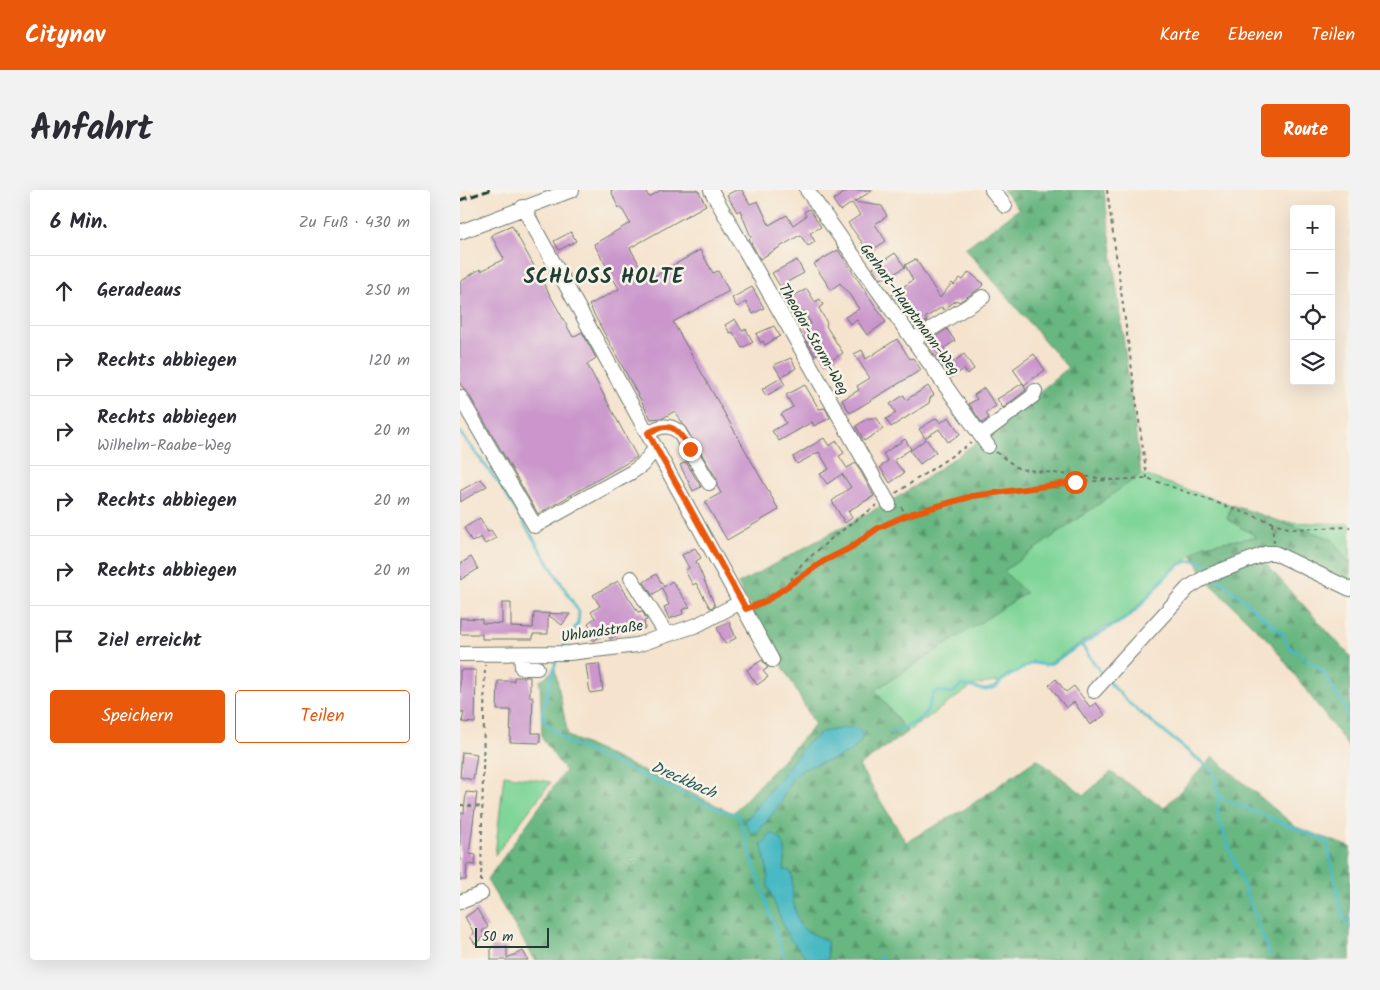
<!DOCTYPE html>
<html lang="de">
<meta charset="utf-8">
<style>
body{margin:0;font-family:Kalam,sans-serif;background:#f2f2f3;color:#2b2b33}
.controls{position:absolute;right:15px;top:15px;display:grid;overflow:hidden;border-radius:5px;box-shadow:0 5px 20px #0002}
.controls button{width:45px;height:45px;display:grid;place-items:center;padding:0;border:0;border-bottom:1px solid #e1e1e2;background:#fff;color:#2b2b33;font:25px sans-serif}
.scale{position:absolute;left:15px;bottom:12px;width:74px;box-sizing:border-box;padding-left:5px;border:2px solid #1f3d34;border-top:0;font-size:14px;line-height:18px;white-space:nowrap;color:#1f3d34;-webkit-text-stroke:4px #f7f3e8;paint-order:stroke}
.stop{position:absolute;width:15px;height:15px;margin:-11px;border:4px solid #ea580c;border-radius:50%;background:#fff}
.stop.end{background:#ea580c;border-color:#fff;box-shadow:0 1px 5px #0008}
.list{margin:0;padding:0;list-style:none}
h2{display:flex;justify-content:space-between;align-items:center;height:65px;margin:0;padding:0 20px;font-size:21px}
h2 small{font-size:16px;font-weight:400;color:#7c7c81}
.list li{display:grid;grid-template-columns:32px 1fr auto;gap:15px;align-items:center;box-sizing:border-box;height:70px;padding:0 20px;border-top:1px solid #e1e1e2}
.list b{display:block;font-size:19px;white-space:nowrap}
.list p{margin:0;font-size:16px;white-space:nowrap;color:#7c7c81}
.list em{font-size:16px;font-style:normal;color:#7c7c81}
.actions{display:flex;gap:10px;padding:15px 20px}
.actions a{flex:1;padding:11px 0;border:1px solid #ea580c;border-radius:5px;text-align:center;font-size:18px;color:#ea580c}
.actions .main{background:#ea580c;color:#fff}
.icon{flex:none;width:28px;height:28px;fill:none;stroke:currentColor;stroke-width:2;stroke-linecap:round;stroke-linejoin:round}
.map{position:relative;flex:none;width:890px;height:770px;overflow:hidden;border-radius:5px}
header{display:flex;align-items:center;gap:30px;box-sizing:border-box;height:70px;padding:0 25px;background:#ea580c;color:#fff}
header strong{font-size:24px}
nav{display:flex;gap:28px;margin-inline-start:auto;font-size:18px}
.intro{display:flex;align-items:center;justify-content:space-between;box-sizing:border-box;height:120px;padding:0 30px}
h1{margin:0;font-size:35px}
.button{padding:12px 22px;border-radius:5px;background:#ea580c;color:#fff;font-size:18px;font-weight:700}
main{display:flex;gap:30px;padding:0 30px}
aside{flex:1;background:#fff;border-radius:5px;box-shadow:0 5px 20px #0002}
.map>svg:first-child{display:block}
.green{fill:#7fd598;stroke:#4f8966}
.forest{fill:url(#forest-firs);stroke:#437a5a}
.water{fill:#4ab9c3;stroke:#347b7c}
.lines{fill:none;stroke-linecap:round;stroke-linejoin:round}
.stream{stroke:#4ab9c3;stroke-width:3}
.building{fill:#ca96cc}
.minor-casing{stroke:#6a776a;stroke-width:16}
.path{stroke:#6a776a;stroke-width:2;stroke-dasharray:4 4;stroke-linecap:butt}
.minor{stroke:#fff;stroke-width:14}
.rail{stroke:#1f3d34;stroke-width:3;stroke-dasharray:8 4;stroke-linecap:butt}
.route{stroke:#ea580c;stroke-width:6}
.labels{text-anchor:middle;stroke-width:5;stroke-linejoin:round;paint-order:stroke}
.street-label{font-size:15px;fill:#1f3d34;stroke:#f7f3e8}
.water-label{font-size:16px;font-style:italic;fill:#2a5c58;stroke:#f7f3e8}
.district-label{font-size:20px;font-weight:bold;letter-spacing:1px;fill:#1f3d34;stroke:#f7f3e8}
</style>
<header>
<strong>Citynav</strong>
<nav><a>Karte</a><a>Ebenen</a><a>Teilen</a></nav>
</header>
<div class="intro"><h1>Anfahrt</h1><a class="button">Route</a></div>
<main>
<aside>
<h2>6 Min.<small>Zu Fuß · 430 m</small></h2>
<ul class="list">
<li><svg class="icon" aria-label="ahead" viewBox="0 0 24 24"><path d="M12 20V5M6 11l6-6 6 6"/></svg><div><b>Geradeaus</b></div><em>250 m</em></li>
<li><svg class="icon" aria-label="right" viewBox="0 0 24 24"><path d="M7 20v-9h11M14 6l5 5-5 5"/></svg><div><b>Rechts abbiegen</b></div><em>120 m</em></li>
<li><svg class="icon" aria-label="right" viewBox="0 0 24 24"><path d="M7 20v-9h11M14 6l5 5-5 5"/></svg><div><b>Rechts abbiegen</b><p>Wilhelm-Raabe-Weg</p></div><em>20 m</em></li>
<li><svg class="icon" aria-label="right" viewBox="0 0 24 24"><path d="M7 20v-9h11M14 6l5 5-5 5"/></svg><div><b>Rechts abbiegen</b></div><em>20 m</em></li>
<li><svg class="icon" aria-label="right" viewBox="0 0 24 24"><path d="M7 20v-9h11M14 6l5 5-5 5"/></svg><div><b>Rechts abbiegen</b></div><em>20 m</em></li>
<li><svg class="icon" aria-label="arrive" viewBox="0 0 24 24"><path d="M6 21V4h12l-3 4 3 4H6"/></svg><div><b>Ziel erreicht</b></div></li>
</ul>
<div class="actions"><a class="main">Speichern</a><a>Teilen</a></div>
</aside>
<div class="map">
<svg width="890" height="770" viewBox="0 0 890 770">
<defs>
<pattern id="forest-firs" width="22" height="20" patternUnits="userSpaceOnUse" patternTransform="scale(1.25)"><rect width="22" height="20" fill="#67b680"/><path d="M5 1l3.5 6h-7zM16 11l3.5 6h-7z" fill="#54956a"/></pattern>
</defs>
<rect width="100%" height="100%" fill="#f7f3e8"/>
<filter id="ink" filterUnits="userSpaceOnUse"><feTurbulence type="fractalNoise" baseFrequency=".02" numOctaves="2"/><feDisplacementMap in="SourceGraphic" scale="10" xChannelSelector="R" yChannelSelector="G"/><feConvolveMatrix kernelMatrix="1 2 1 2 8 2 1 2 1" color-interpolation-filters="sRGB"/></filter>
<filter id="wash" filterUnits="userSpaceOnUse"><feTurbulence type="fractalNoise" baseFrequency=".0096" numOctaves="4" result="noise"/><feDisplacementMap in="SourceGraphic" scale="20" xChannelSelector="R" yChannelSelector="G"/><feGaussianBlur stdDeviation="1.12" result="paint"/><feColorMatrix in="noise" values="0 0 0 0 0 0 0 0 0 0 0 0 0 0 0 0 0 1.4 0 .05"/><feComposite in="paint" operator="in"/></filter>
<g filter="url(#wash)">
<rect width="100%" height="100%" fill="#f5e3cd"/>
<path class="green" d="M681,284l91,31 -5,14 31,18 -54,8 -35,28 -45,47 -19,7 -60,39 -12,-5 -30,20 -29,4 -67,47 -32,-42 151,-97 -23,-22z
M823,332l67,2v41l-18,-26z
M44,585l47,7 -56,73z"/>
<path class="forest" d="M543,0h101l37,284 -137,97 22,22 -151,97 32,42 -48,34 47,76 59,-33 72,-50 47,36 27,-23 53,36 49,-51 83,70 54,20v113h-815l-48,-80 78,-109 -23,-33 -2,-57 15,-12 13,67 165,77 82,-88 -77,-141 165,-90 87,-61 78,-65 -103,-120 54,-39z
M772,315l100,34 18,26v26l-72,-33 -14,4 86,94v93l-79,-106 -64,-62 -15,-27 12,-9 53,-8 -30,-18z"/>
<path class="water" d="M390,537l7,1 6,5c-4,27 -47,27 -64,39 -10,7 -13,20 -18,30 -7,11 -16,21 -24,31l-7,-1 -6,-14h4l59,-75 15,-11z
M314,644c15,8 11,23 10,36l6,1 2,4 1,26 6,23 6,6 22,11 1,19h-19l-19,-21 -6,-12 -16,-40 -1,-19 -6,-24 5,-2 3,-7z"/>
<g class="lines">
<path class="stream" d="M0,242l40,53 79,127 -1,11 -14,23
M757,387l66,57 5,12 35,25 27,46
M621,454l20,29
M96,471l-13,48v11l24,22 161,71h8l3,4 46,143
M648,491l23,24 83,67 5,25 108,44 15,73 8,13
M431,542c23,-8 36,-11 41,-36l5,-5 16,2 8,-8 25,5 10,-3 11,-12 6,-1 19,-11 13,2 7,-2 58,-36c12,-5 23,-13 32,-23 15,-15 41,-60 66,-37
M759,607l-2,15 8,25 45,118
M419,767l4,3"/>
</g>
<g id="blocks">
<path class="building" d="M151,0h34l4,7 12,-7h37l8,15 -76,43 18,32 52,-30 13,23 5,-2 11,20 -56,31 106,188 -52,30 -22,-38 16,-9 -4,-7v-7l-42,-68 -12,7 -12,1 -62,-114 30,-16 -25,-45 36,-21 -9,-16 -3,1z
M276,0h6l8,14 8,-3 11,24 18,-10 6,10 13,-9 -2,-4 5,-3 12,18 -11,6 5,9 -7,4 -8,-11 -40,24 -11,-20 2,-2 -11,-27 -3,2 -10,-17z
M389,0h24l-19,12 28,4 5,10 -12,8 11,17 -17,11 -21,-29 12,-8 -8,-12 -12,8 -7,-11z
M52,36l61,111 9,-5 14,26 -9,6 50,93 -99,57 -70,-121 -8,-9v-102l20,-13 1,2 23,-12 -13,-24z
M111,42l5,9 -17,9 -5,-9z
M378,60l48,72 -19,13 -10,-15 -7,4 -5,-7 14,-8 -10,-15 -9,-11 -9,7 -17,-26z
M435,63l10,14 -19,12 -1,-2 -4,2 -8,-11z
M456,69l24,39 12,-15 2,2 6,-7 3,2 6,-8 15,12 -5,5 -20,13 -2,-2 -14,10 -1,-3 -17,11 2,3 -12,7 -23,-34 21,-14 -8,-15z
M337,70l7,13 -24,13 -8,-13z
M292,97l12,21 -11,6 -7,-12 -9,5 -5,-9z
M329,99l4,7 14,-7 8,13 5,-3 3,6 -4,3 8,15 -1,3 17,27 -16,10 -7,-11 -5,3 -10,-16 2,-1 -1,-11 5,-3 -7,-13 -8,4 -9,-15 -3,1 -4,-7z
M275,129l7,12 4,-2 7,13 -11,6 -9,-16 -3,1 -5,-8z
M314,136l6,10 -15,9 -2,-4 -2,2 -5,-9z
M487,139l8,12 -11,7 9,14 11,-8 10,15 -7,5 -3,-5 -13,9 -25,-35z
M437,149l13,20 3,-1 8,12 -71,43 -8,-13 17,-10 -2,-4 13,-8 -16,-24 8,-4 4,9z
M574,164l11,16 -21,15 -11,-16z
M331,168l5,10 -15,9 -7,-12z
M321,188l4,7 -19,11 -4,-7z
M563,193l3,7 -23,18 -6,-9z
M345,195l14,24 6,-1 5,10 -16,8 -2,-4 -33,19 -7,-10 14,-8 -5,-9 12,-7 -7,-12z
M468,196l6,9 -4,3 -1,5 -38,24 -5,-8 10,-6 -6,-9 14,-9 2,5z
M524,198l12,18 -10,7 3,5 -7,5 -13,-19 8,-5 -3,-4z
M489,227l11,17 -12,8 -9,-13 -14,9 -6,-9 18,-11 3,5z
M408,228h9l6,11 -19,12 -8,-15z
M364,248l5,8 8,-5 7,12 -5,3 8,12 9,-5 18,33 -26,15 4,7 -7,5 -13,-22 19,-14 -9,-13 -15,10 -7,-10 9,-5 -10,-17 -22,12 -4,-7z
M445,249l6,10 -17,11 10,13 -14,10 -10,-16 8,-6 -5,-7z
M466,249l10,13 -16,12 -10,-13z
M226,272l15,25 -8,4 -13,-26z
M21,289l6,7 -27,16v-11z
M20,328l8,14 3,-2 5,8 -11,6 -4,-7 -9,5 -8,-14z
M235,358l6,10 -5,3 19,45 -5,2 -14,-25 -3,2 -8,-14 4,-3 -7,-13z
M11,367l7,12 -18,11v-16z
M196,384l8,13 8,-6 18,26 -8,3 1,4 -14,5 -5,-12 5,-2 -7,-17 -10,7 -8,-13z
M158,391l20,31 4,-1 5,9 -3,1 1,7 -19,4 -1,-3 -15,10 -4,-6 -13,8 -4,-7 4,-3 -5,-8 7,-5 -4,-6 9,-6 -7,-11z
M42,413h9v24l22,1 1,-15 36,1 -8,11 -14,-10v19h-15v5h-51v-5h-22v-16l22,1v4l20,1z
M269,432l7,16 -11,6 -8,-16z
M302,470l6,8 -5,3 5,6 -11,8 -10,-15z
M139,474l4,27 -13,2 -4,-28z
M0,480h16l-1,53 -13,-1 2,-10h-4z
M54,487h16v20h3l-1,36h8v10l-30,-1 1,-32h-14l1,-29h16z
M596,489l10,13 8,-6 16,21 6,-4 9,12 -15,10 -16,-23 -8,6 -17,-23z
M2,562l15,2 -4,26 -13,-3z
M6,602l11,1 -8,61 7,1 -1,10 -8,-1 -1,16h-6v-67h4z
M17,719l11,18 -6,4 3,5 -10,8 -5,-8 4,-3 -9,-16z
M31,757h16v11l16,-7 5,9h-37z"/>
</g>
</g>
<g filter="url(#ink)">
<use href="#blocks" fill-opacity="0" stroke="#6a776a" stroke-width="1"/>
<g class="lines">
<defs>
<path id="minor" d="M251,0l178,314
M347,0l181,256
M532,0l13,16
M63,17l249,453
M0,42l112,-42
M453,150l70,-43
M0,207l75,129 97,-54 10,-7 14,-17
M188,243c12,-7 20,-10 31,-1l30,51
M521,245l52,-39 2,-5
M171,388l36,57
M0,464l109,-1 68,-8 60,-20 44,-23
M61,464l1,14h15
M634,501l94,-103 19,-12 60,-23h8l75,36
M0,712l21,-8"/>
</defs>
<use href="#minor" class="minor-casing"/>
<path class="path" d="M647,0l40,288
M536,262l23,17 96,11
M436,303l75,-50
M441,317l6,8 66,-19 102,-14 72,-4 144,51 59,-2
M812,333l2,20
M326,397l15,-22 32,-28 44,-32
M295,415l11,-4 58,-40 26,-13 28,-20 29,-13
M0,615l24,2
M21,692l4,-217"/>
<use href="#minor" class="minor"/>
<path class="rail" d="M0,10l30,-10"/>
</g>
</g>
<g class="lines" filter="url(#ink)">
<path class="route" d="M230,259c-13,-20 -18,-29 -42,-16l98,176 20,-8 58,-40 26,-13 28,-20 29,-13 66,-19 102,-14"/>
</g>
<g class="labels">
<g class="street-label">
<text transform="translate(450 119) rotate(54)" y="5">Gerhart-Hauptmann-Weg</text>
<text transform="translate(354 149) rotate(60)" y="5">Theodor-Storm-Weg</text>
<text transform="translate(142 441) rotate(-8)" y="5">Uhlandstraße</text>
</g>
<g class="water-label">
<text transform="translate(224 589) rotate(24)" y="6">Dreckbach</text>
</g>
<g class="district-label">
<text x="144" y="93">SCHLOSS HOLTE</text>
</g>
</g>
</svg>
<div class="controls">
<button>+</button>
<button>−</button>
<button><svg class="icon" aria-label="locate" viewBox="0 0 24 24"><circle cx="12" cy="12" r="6"/><path d="M12 2v4M12 18v4M2 12h4M18 12h4"/></svg></button>
<button><svg class="icon" aria-label="layers" viewBox="0 0 24 24"><path d="M12 4l9 5-9 5-9-5zM3 14l9 5 9-5"/></svg></button>
</div>
<div class="scale">50 m</div>
<div class="stop" style="left:615px;top:292px"></div>
<div class="stop end" style="left:230px;top:259px"></div>
</div>
</main>
